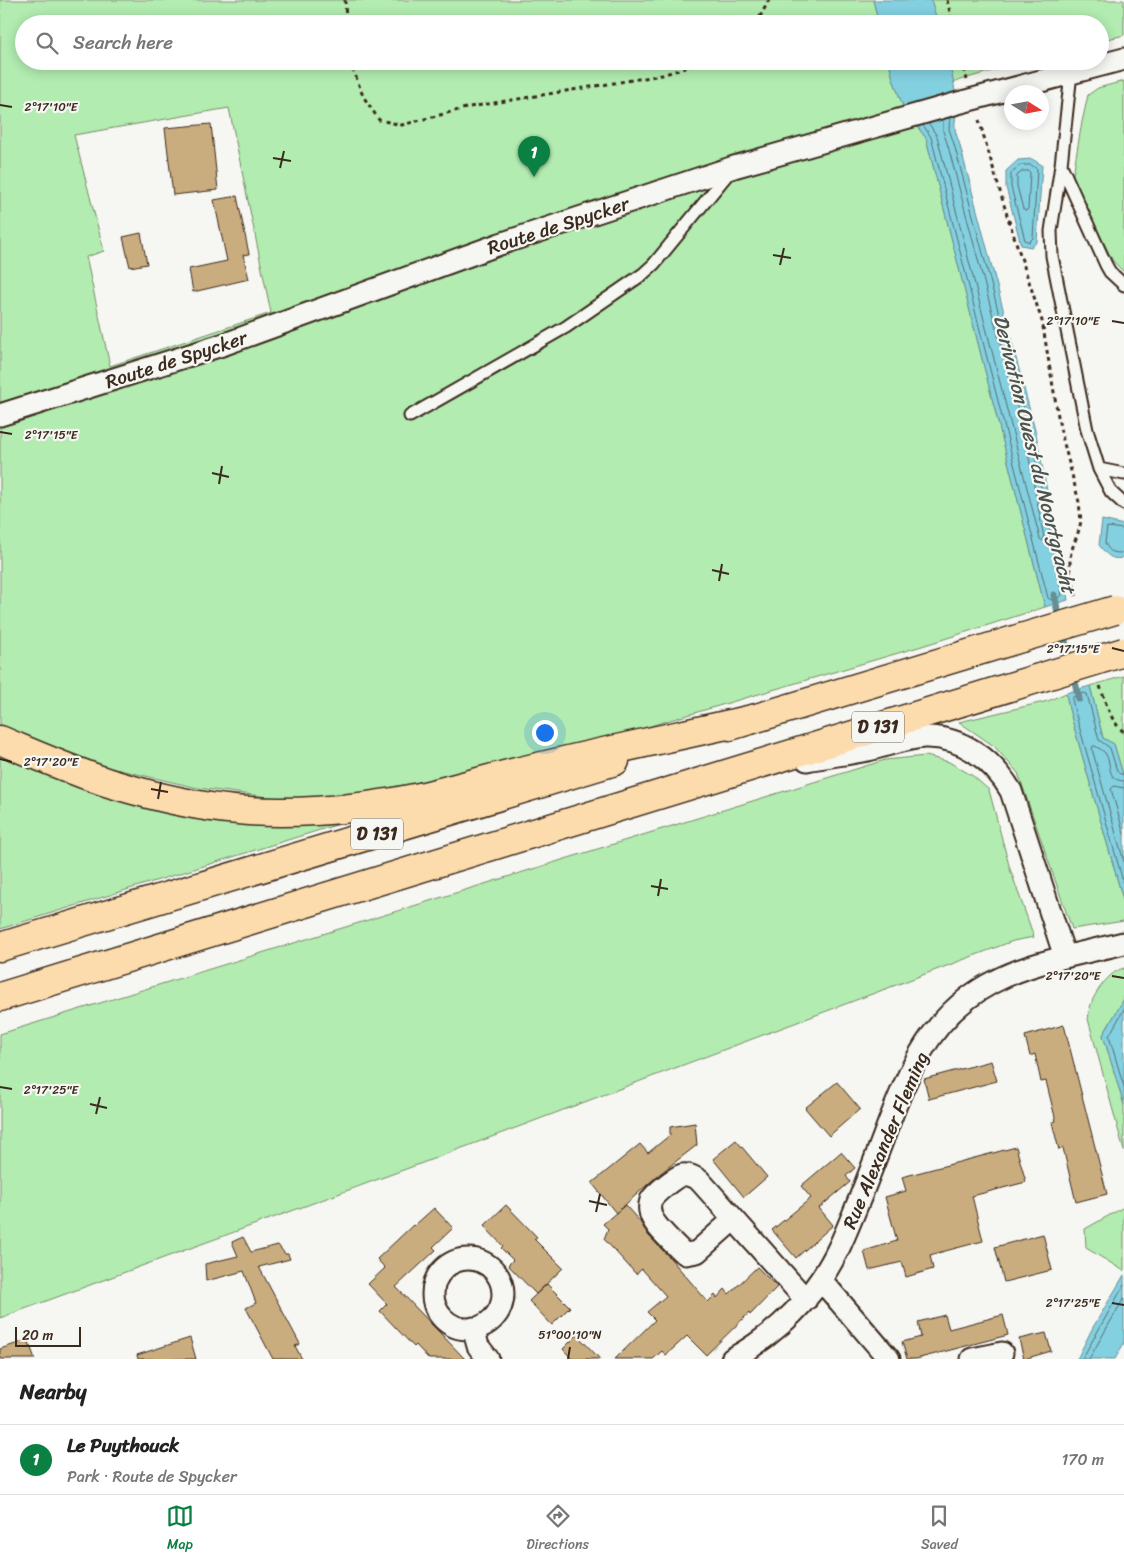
<!DOCTYPE html>
<meta charset="utf-8">
<style>
body{margin:0;font-family:Sriracha,sans-serif;background:#f6f6f6;color:#222}
.compass{position:absolute;left:1004px;top:85px;width:45px;height:45px;border-radius:50%;background:#fff;box-shadow:0 2px 12px #0003;rotate:101deg}
.scale{position:absolute;left:15px;bottom:12px;width:66px;box-sizing:border-box;padding-left:5px;border:2px solid #3b2a1e;border-top:0;font-size:14px;line-height:18px;white-space:nowrap;color:#3b2a1e;-webkit-text-stroke:4px #f6f6f2;paint-order:stroke}
.you{position:absolute;left:544px;top:732px;width:18px;height:18px;margin:-12px;border:4px solid #fff;border-radius:50%;background:#1a73e8;box-shadow:0 0 0 8px #1a73e833}
.badge{display:grid;place-items:center;width:32px;height:32px;border-radius:50%;background:#0b8043;color:#fff;font-size:16px;font-weight:700}
.pin{position:absolute;translate:-50% -41px;filter:drop-shadow(0 1px 2px #0008)}
.pin::after{content:'';position:absolute;top:26px;width:18px;height:15px;background:inherit;clip-path:polygon(0 0,100% 0,50% 100%)}
.list{margin:0;padding:0;list-style:none}
h2{display:flex;justify-content:space-between;align-items:center;height:65px;margin:0;padding:0 20px;font-size:21px}
h2 small{font-size:16px;font-weight:400;color:#767676}
.list li{display:grid;grid-template-columns:32px 1fr auto;gap:15px;align-items:center;box-sizing:border-box;height:70px;padding:0 20px;border-top:1px solid #e0e0e0}
.list b{display:block;font-size:19px;white-space:nowrap}
.list p{margin:0;font-size:16px;white-space:nowrap;color:#767676}
.list em{font-size:16px;font-style:normal;color:#767676}
.icon{flex:none;width:28px;height:28px;fill:none;stroke:currentColor;stroke-width:2;stroke-linecap:round;stroke-linejoin:round}
.map{position:relative;flex:none;width:1124px;height:1359px;overflow:hidden}
.search{position:absolute;background:#fff;box-shadow:0 2px 12px #0003;left:15px;right:15px;top:15px;height:55px;display:flex;align-items:center;gap:12px;box-sizing:border-box;padding:0 18px;border-radius:28px;color:#767676;font-size:19px}
.sheet{height:135px;background:#fff}
nav{display:flex;justify-content:space-around;align-items:center;box-sizing:border-box;height:70px;border-top:1px solid #e0e0e0;background:#fff;font-size:14px;color:#767676}
nav a{display:grid;justify-items:center;gap:2px}
nav .on{color:#0b8043}
.map>svg:first-child{display:block}
.green{fill:#b2ecb0;stroke:#768b67;fill-rule:evenodd}
.water{fill:#83d0e1;stroke:#668e93}
.lines{fill:none;stroke-linecap:round;stroke-linejoin:round}
.shore{stroke:#586c6c;stroke-width:1}
.stream{stroke:#668e93;stroke-width:7}
.building{fill:#caad7f;stroke:#3b2a1e}
.service-casing{stroke:#3b2a1e;stroke-width:15}
.minor-casing{stroke:#3b2a1e;stroke-width:25}
.primary-casing{stroke:#3b2a1e;stroke-width:31}
.motorway-casing{stroke:#3b2a1e;stroke-width:31}
.path{stroke:#3b2a1e;stroke-width:3;stroke-dasharray:4 4;stroke-linecap:butt}
.service{stroke:#f6f6f2;stroke-width:11}
.minor{stroke:#f6f6f2;stroke-width:21}
.primary{stroke:#fcdcac;stroke-width:28}
.motorway{stroke:#fcdcac;stroke-width:28}
.primary-bridge-casing{stroke:#3b2a1e;stroke-width:31;stroke-linecap:butt}
.primary-bridge{stroke:#fcdcac;stroke-width:28}
.ticks{fill:none;stroke:#3b2a1e;stroke-width:2}
.labels{text-anchor:middle;stroke-width:4.5;stroke-linejoin:round;paint-order:stroke}
.shield{fill:#f6f6f2;stroke:#73675e;stroke-width:1}
.shield-label{font-size:18px;font-weight:bold;fill:#3b2a1e}
.street-label{font-size:19px;fill:#3b2a1e;stroke:#f6f6f2}
.water-label{font-size:20px;font-style:italic;fill:#4d544f;stroke:#f6f6f2}
.ticks-label{font-size:12px;text-anchor:middle;fill:#3b2a1e;stroke:#f6f6f2;stroke-width:4.5;stroke-linejoin:round;paint-order:stroke}
</style>
<div class="map">
<svg width="1124" height="1359" viewBox="0 0 1124 1359">
<rect width="100%" height="100%" fill="#f6f6f2"/>
<filter id="ink" filterUnits="userSpaceOnUse"><feTurbulence type="fractalNoise" baseFrequency=".02" numOctaves="2"/><feDisplacementMap in="SourceGraphic" scale="10" xChannelSelector="R" yChannelSelector="G"/><feConvolveMatrix kernelMatrix="1 2 1 2 8 2 1 2 1" color-interpolation-filters="sRGB"/></filter>
<g filter="url(#ink)">
<path class="green" d="M0,0h873l6,24h-855v37h865l4,18 11,30 22,29 119,469 -123,39 -323,95 -168,47 -139,12 -94,-12 -87,-20 -111,-41zM229,108l42,205 -161,53 -24,-109 18,-6 -30,-116z
M931,0h193v35l-24,6v-17h-162z
M948,61h79l-67,19 -7,3z
M1124,81v191l-11,-11 -41,-81 10,-58 6,-27 10,-7z
M1124,676v102l-10,-34 -11,-6 -13,-52z
M1066,693l3,16 55,194v18l-52,8 -54,-156 -24,-27 -35,-24 89,-21z
M0,750l263,75h54l32,-4 -349,108z
M926,756l23,6 24,14 16,14 21,79 24,68 -21,4 -588,221 -425,156v-284l885,-274z
M1124,968v31l-21,36 21,70v46l-36,-132c1,-6 2,-14 5,-20 6,-12 18,-28 31,-31z
M1124,1207v64l-38,-23 -1,-19z"/>
<path class="water" d="M873,0h58l7,24h-59z
M889,61h59c5,15 8,31 8,47 0,16 -4,17 3,34l77,292 32,166 -23,7 -119,-469 -22,-29 -11,-30z
M1032,159l10,6 -5,77 -6,5 -10,-2 -15,-58v-16l12,-11z
M1102,520l22,5v32c-12,5 -18,-3 -25,-12z
M1090,686l13,52 11,6 10,34v125l-55,-194 -3,-16z
M1124,999v106l-21,-70z
M1124,1275v68l-9,16h-38l15,-30z"/>
<g class="lines">
<path class="shore" d="M929,124l8,12 103,403 3,2 1,-3 -19,-101 -77,-291 -5,-15v-11
M923,125l8,12 117,461 3,2 9,-3 2,-2 -31,-160 -77,-291 -5,-15 1,-11
M1021,165h10l6,4 -4,69 -4,4 -4,-2 -14,-53v-14z
M1023,171h6l1,2 -2,36 -2,2 -3,-2 -6,-23v-10z
M1124,529l-17,-2 -2,16c5,10 8,10 19,10
M1124,774h-4l-3,-3 -7,-23 -11,-8 -12,-46 -3,-1 -11,4 -1,2 2,9 50,177
M1124,781c-19,-1 -11,-17 -19,-28 -2,-3 -7,-5 -10,-7h-2l-1,3 32,113
M1124,788l-10,-2 -3,3 13,45
M1124,1009l-15,27 15,51
M1082,1359l42,-74
M1089,1359l35,-61"/>
<path class="stream" d="M1054,595l6,26
M1063,632l7,31
M1073,673l6,26"/>
</g>
<path class="building" d="M211,124l7,66 -45,5 -8,-67z
M237,196l12,58 -6,1 6,24 -56,13 -4,-23 38,-8 -13,-61z
M141,233l6,31 -17,3 -7,-30z
M1064,1025l43,169 -31,8 -13,-54 -4,2 -7,-28 4,-1 -10,-40 -5,1 -6,-28 -5,2 -5,-20z
M991,1061l6,20 -68,18 -5,-20z
M837,1082l23,27 -31,27 -24,-28z
M695,1123l2,22 -40,31 -41,37 -24,-30 48,-39 8,9 22,-18v-8z
M736,1140l31,37 -23,20 -31,-38z
M1016,1147l10,35 -54,14 11,45 -53,14 3,14 -27,8 -4,-15 -33,8 -5,-19 33,-10 -12,-44 21,-6 -4,-14z
M841,1152l14,16 -9,8 4,6 -31,26 14,17 -37,33 -24,-28 39,-32 -10,-12z
M506,1205l31,32 -3,2 29,29 -27,26 -28,-29 5,-5 -12,-12 2,-2 -19,-20z
M625,1205l16,18 7,12 23,24 37,43 7,-7 2,3 8,-9 4,5 28,-27 20,20 -27,28 -1,-2 -43,42 -19,-19 -21,19 -4,-4 -9,8h-38l40,-39 -8,-8 19,-16 -24,-27 -6,5 -32,-35 4,-10 -5,-5z
M434,1208l19,20 -20,19 3,3 -40,37 69,72h-36l-13,-14 -2,2 -34,-36 7,-7 -19,-20 17,-16 -8,-9 36,-34 1,1z
M1043,1234l9,36 -48,12 -9,-35z
M243,1237l8,15 27,-7 7,9h3l2,5 -31,8 41,77 -5,2 7,13h-29l-27,-51 10,-5 -12,-32 -38,10 -1,-17 33,-8 -6,-14z
M547,1284l23,23 -18,18 -23,-24z
M945,1315l4,14 54,-14 5,20 -92,24h-9l-5,-17 19,-5 -3,-15z
M1046,1333l5,18 -27,8 -5,-20z
M577,1335l23,24h-28l-9,-10z
M190,1338l6,21h-58l-1,-4z
M28,1340l7,19h-35v-10z"/>
<g class="lines">
<defs>
<path id="service" d="M1071,73l-10,92 -10,66 1,25 35,174 12,39 12,23 13,12
M1061,165l45,100 4,7 14,13
M410,416l156,-89 77,-53 11,-10 77,-94
M1099,469l25,5"/>
<path id="minor" d="M0,415l225,-71 275,-100 234,-77 224,-64 166,-44
M807,760c20,-4 41,-6 61,-10 18,-4 37,-12 56,-13 38,-1 69,23 87,54l54,166
M734,1219l-37,33 -11,2 -5,-3c-9,-10 -30,-27 -31,-40 -1,-4 0,-8 1,-11 4,-7 24,-23 31,-25 7,-1 12,2 18,6l106,119
M433 1294a35 35 0 1 1 70 0a35 35 0 1 1-70 0Z
M821,1280l68,79
M473,1328l5,18 10,13
M732,1359c34,-19 67,-47 89,-80 14,-20 23,-42 32,-64 13,-31 25,-63 37,-95 18,-47 37,-91 78,-122 44,-34 104,-42 156,-55
M972,1359l30,-6"/>
<path id="primary" d="M730,726l291,-88
M0,947l615,-186
M0,997l1036,-318"/>
<path id="motorway" d="M0,740c36,15 72,31 109,43 33,10 68,19 102,24 66,10 143,4 209,-10 35,-8 70,-19 105,-27 76,-18 152,-34 228,-51"/>
</defs>
<use href="#service" class="service-casing"/>
<use href="#minor" class="minor-casing"/>
<use href="#primary" class="primary-casing"/>
<use href="#motorway" class="motorway-casing"/>
<path class="path" d="M345,0l1,24
M947,0l6,24
M756,24l13,-24
M350,61l13,35 16,24 23,5 68,-18 192,-32 45,-14
M962,61l5,19
M979,120l28,95 35,106 18,107 19,74 2,19 -2,9 -8,22 -1,9v9l6,26
M1100,686c6,17 10,35 24,46"/>
<use href="#service" class="service"/>
<use href="#minor" class="minor"/>
<use href="#primary" class="primary"/>
<use href="#motorway" class="motorway"/>
<defs>
<path id="primary-bridge" d="M1021,638l94,-28
M1036,679l88,-27"/>
</defs>
<use href="#primary-bridge" class="primary-bridge-casing"/>
<use href="#primary-bridge" class="primary-bridge"/>
</g>
</g>
<path class="ticks" d="M0,105l12,2M273,158l18,3M280,168l4,-17M773,255l18,3M780,265l4,-17M1112,321l12,2M0,432l12,2M212,473l17,4M219,484l3,-18M712,570l17,4M719,581l3,-17M1112,648l12,3M0,759l12,3M151,789l17,3M158,799l3,-17M651,886l17,3M658,896l3,-17M1112,976l12,2M0,1087l12,2M90,1104l17,4M96,1114l4,-17M589,1201l18,4M596,1212l4,-18M1112,1303l12,2M568,1359l2,-12"/>
<g class="labels">
<g class="shield">
<rect x="852" y="711.5" width="52" height="31" rx="4"/>
<rect x="351" y="818.5" width="52" height="31" rx="4"/>
</g>
<g class="shield-label">
<text x="878" y="733">D 131</text>
<text x="377" y="840">D 131</text>
</g>
<g class="street-label">
<text transform="translate(558 225) rotate(-18)" y="7">Route de Spycker</text>
<text transform="translate(176 359) rotate(-18)" y="7">Route de Spycker</text>
<text transform="translate(885 1140) rotate(-67)" y="7">Rue Alexander Fleming</text>
</g>
<g class="water-label">
<text transform="translate(1035 454) rotate(76)" y="7">Derivation Ouest du Noortgracht</text>
</g>
</g>
<g class="ticks-label">
<text x="51" y="111">2°17'10"E</text>
<text x="1073" y="325">2°17'10"E</text>
<text x="51" y="439">2°17'15"E</text>
<text x="1073" y="653">2°17'15"E</text>
<text x="51" y="766">2°17'20"E</text>
<text x="1073" y="980">2°17'20"E</text>
<text x="51" y="1094">2°17'25"E</text>
<text x="1073" y="1307">2°17'25"E</text>
<text x="570" y="1339">51°00'10"N</text>
</g>
</svg>
<svg class="compass" viewBox="-18 -18 36 36"><path d="M0-13l5 13h-10z" fill="#e53935"/><path d="M0 13l5-13h-10z" fill="#767676"/></svg>
<div class="scale">20 m</div>
<div class="you"></div>
<div class="pin badge" style="left:534px;top:177px">1</div>
<div class="search"><svg class="icon" aria-label="search" viewBox="0 0 24 24"><circle cx="10" cy="10" r="6"/><path d="M15 15l6 6"/></svg>Search here</div>
</div>
<section class="sheet">
<h2>Nearby<small></small></h2>
<ul class="list">
<li><span class="badge">1</span><div><b>Le Puythouck</b><p>Park · Route de Spycker</p></div><em>170 m</em></li>
</ul>
</section>
<nav>
<a class="on"><svg class="icon" aria-label="map" viewBox="0 0 24 24"><path d="M3 6l6-2 6 2 6-2v14l-6 2-6-2-6 2zM9 4v14M15 6v14"/></svg>Map</a>
<a><svg class="icon" aria-label="directions" viewBox="0 0 24 24"><path d="M12 3l9 9-9 9-9-9zM9 14v-3h6M13 9l2 2-2 2"/></svg>Directions</a>
<a><svg class="icon" aria-label="saved" viewBox="0 0 24 24"><path d="M7 4h10v16l-5-4-5 4z"/></svg>Saved</a>
</nav>
